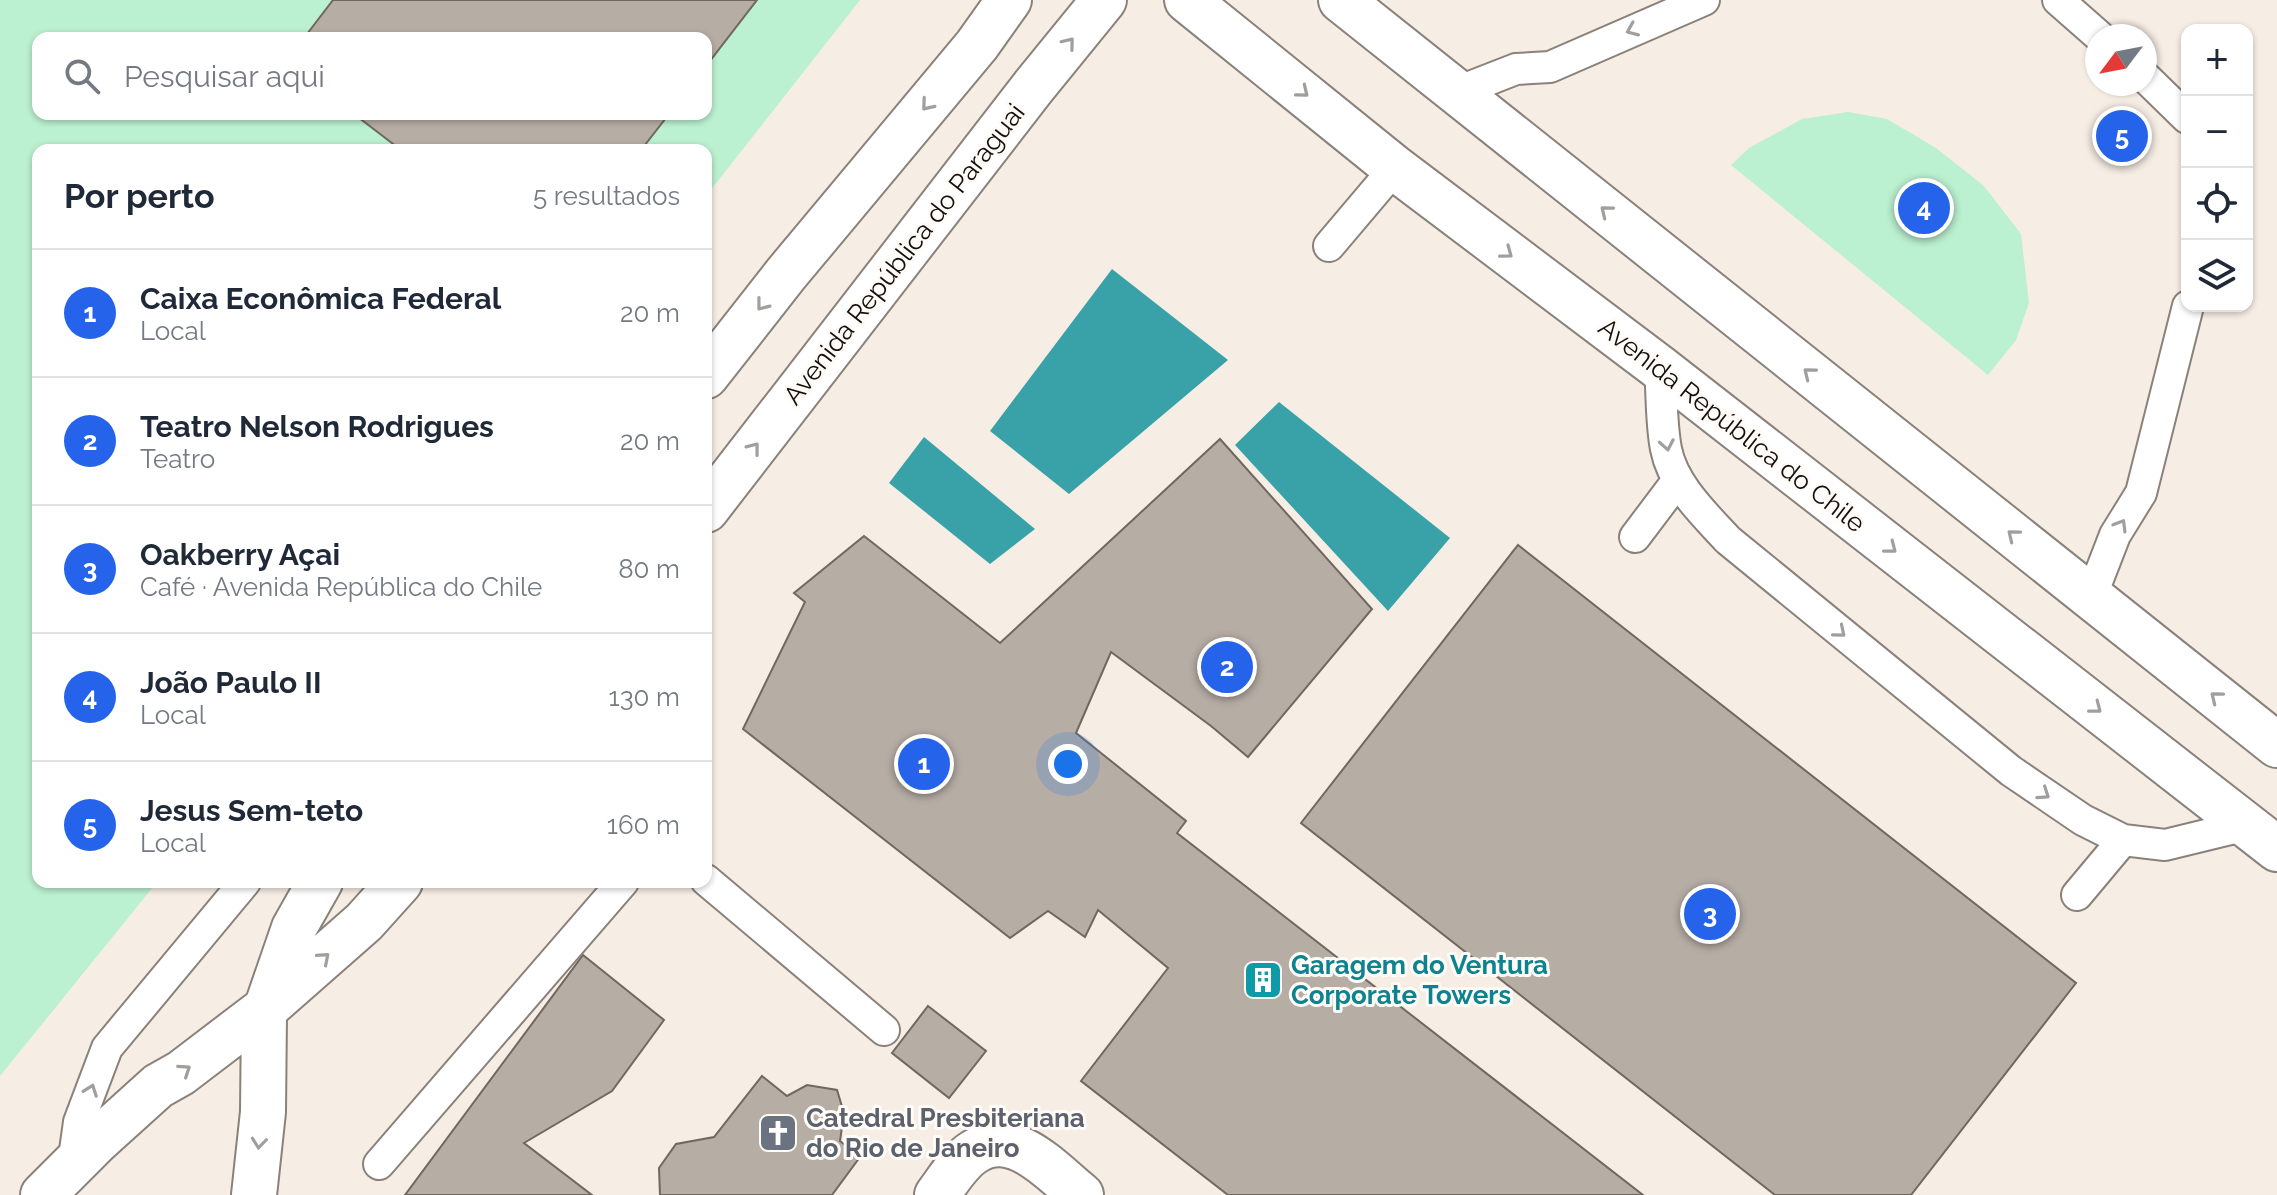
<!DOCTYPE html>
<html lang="pt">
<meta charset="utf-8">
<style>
body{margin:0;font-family:Raleway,sans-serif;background:#f6f6f7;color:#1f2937}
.controls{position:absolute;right:24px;top:24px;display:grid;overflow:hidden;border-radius:16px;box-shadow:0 2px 6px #0004}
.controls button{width:72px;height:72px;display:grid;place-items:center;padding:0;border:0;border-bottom:2px solid #e0e1e3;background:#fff;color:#1f2937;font:40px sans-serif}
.compass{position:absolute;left:2085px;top:24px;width:72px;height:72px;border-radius:50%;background:#fff;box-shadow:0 2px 6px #0004;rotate:238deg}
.you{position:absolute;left:1068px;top:764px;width:28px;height:28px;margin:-20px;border:6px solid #fff;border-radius:50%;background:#1a73e8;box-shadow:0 0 0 12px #1a73e833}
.badge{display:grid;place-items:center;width:52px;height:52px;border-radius:50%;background:#2563eb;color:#fff;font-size:26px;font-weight:700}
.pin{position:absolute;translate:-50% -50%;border:4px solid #fff;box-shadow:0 2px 8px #0006}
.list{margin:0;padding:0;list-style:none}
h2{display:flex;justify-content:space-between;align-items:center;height:104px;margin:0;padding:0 32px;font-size:34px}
h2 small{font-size:26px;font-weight:400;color:#747a83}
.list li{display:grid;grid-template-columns:52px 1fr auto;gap:24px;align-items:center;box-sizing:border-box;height:128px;padding:0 32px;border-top:2px solid #e0e1e3}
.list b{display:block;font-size:30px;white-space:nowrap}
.list p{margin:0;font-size:26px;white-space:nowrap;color:#747a83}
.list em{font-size:26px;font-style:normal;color:#747a83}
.icon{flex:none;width:44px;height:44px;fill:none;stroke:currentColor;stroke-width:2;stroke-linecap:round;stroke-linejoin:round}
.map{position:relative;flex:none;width:2277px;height:1195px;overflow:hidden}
.search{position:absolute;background:#fff;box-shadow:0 2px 6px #0004;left:32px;top:32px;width:680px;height:88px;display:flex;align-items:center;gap:20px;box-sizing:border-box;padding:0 28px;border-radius:16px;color:#747a83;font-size:30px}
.panel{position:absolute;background:#fff;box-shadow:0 2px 6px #0004;left:32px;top:144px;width:680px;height:744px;border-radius:16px}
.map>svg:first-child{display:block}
.green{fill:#bbf0d0;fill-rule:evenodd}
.water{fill:#38a2a8}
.building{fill:#b6ada5;stroke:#706860;stroke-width:2}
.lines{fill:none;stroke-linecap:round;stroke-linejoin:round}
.service-casing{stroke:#8a827a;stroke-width:34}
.tertiary-casing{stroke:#8a827a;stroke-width:48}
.secondary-casing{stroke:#8a827a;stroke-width:48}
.primary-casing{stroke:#8a827a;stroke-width:48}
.service{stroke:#fff;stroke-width:30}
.tertiary{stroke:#fff;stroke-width:44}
.secondary{stroke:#fff;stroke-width:44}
.primary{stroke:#fff;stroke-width:44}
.oneway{stroke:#a09f9e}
.labels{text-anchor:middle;stroke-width:6;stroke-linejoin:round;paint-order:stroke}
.street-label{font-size:26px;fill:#120f0c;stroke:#fffbf7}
.culture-label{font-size:26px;font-weight:bold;fill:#0d838f;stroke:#fffbf7;text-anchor:start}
.worship-label{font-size:26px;font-weight:bold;fill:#5b616d;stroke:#fffbf7;text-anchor:start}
</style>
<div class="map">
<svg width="2277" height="1195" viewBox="0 0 2277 1195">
<rect width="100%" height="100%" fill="#f6ede4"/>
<path class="green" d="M0,0h860l-154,196v-46h-668v732h119l-157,194zM38,38h668v76h-668z
M1848,112l39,7 49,29 48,38 37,48 8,69 -13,37 -28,35 -257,-210 18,-17 53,-29z"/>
<path class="water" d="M1112,269l116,91 -159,134 -79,-63z
M1279,402l171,136 -62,73 -153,-166z
M924,437l111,92 -45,35 -101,-81z"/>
<path class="building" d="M333,0h424l-51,66v-28h-402z
M354,114h315l-28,36h-240z
M1220,439l152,170 -124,148 -37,-31 -100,-74 -35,81 110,88 -9,12 466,362h-415l-147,-114 87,-113 -70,-58 -13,27 -37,-26 -38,27 -267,-209 62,-127 -11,-9 70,-57 136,107z
M1518,545l558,438 -165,212h-136l-474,-372z
M583,955l81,65 -52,71 -88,52 68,52h-187z
M928,1006l58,45 -37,47 -57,-45z
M762,1076l25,20 20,-11 30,5 7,23 -4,28 20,16 -28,38h-172l-1,-27 17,-24 38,-7z"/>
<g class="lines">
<defs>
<path id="service" d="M2058,0l41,36
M2145,77l42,41
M1457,92l59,-23 34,-2 154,-67
M1329,246l66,-78
M1660,368c2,26 1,55 6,81 7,36 38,65 62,91l283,231 72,49 40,20 42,5 82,-20
M1635,537l43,-57
M2091,597l24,-62 26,-42 47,-187
M706,880l178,150
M2077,895l46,-55
M379,1164l244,-282
M73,1165l6,-43 28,-74 138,-166"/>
<path id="tertiary" d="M937,1195c11,-14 21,-33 37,-43 40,-26 78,20 107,43"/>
<path id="secondary" d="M1187,0l208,168 265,200 617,481
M1341,0l936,745"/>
<path id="primary" d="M706,376l80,-102 191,-229 32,-45
M706,510l328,-424 70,-86
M43,1195l53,-53 62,-56 23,-13 84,-64 99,-87 36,-40
M254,1195l9,-83 1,-97 30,-87 26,-46"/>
</defs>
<use href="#service" class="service-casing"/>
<use href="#tertiary" class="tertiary-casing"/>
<use href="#secondary" class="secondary-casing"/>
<use href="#primary" class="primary-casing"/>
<use href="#service" class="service"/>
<use href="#tertiary" class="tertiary"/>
<use href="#secondary" class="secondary"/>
<use href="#primary" class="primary"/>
</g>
<defs><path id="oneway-chevron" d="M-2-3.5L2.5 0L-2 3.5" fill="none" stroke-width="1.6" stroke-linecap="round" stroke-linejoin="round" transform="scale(2)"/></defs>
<g class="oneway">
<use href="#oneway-chevron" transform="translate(1632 30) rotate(157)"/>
<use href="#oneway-chevron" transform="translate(1069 43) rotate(-51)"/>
<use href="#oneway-chevron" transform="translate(1303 92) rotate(39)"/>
<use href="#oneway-chevron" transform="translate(927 105) rotate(130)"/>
<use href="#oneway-chevron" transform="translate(1606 211) rotate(-141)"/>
<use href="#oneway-chevron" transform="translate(1507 253) rotate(37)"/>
<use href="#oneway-chevron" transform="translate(762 305) rotate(128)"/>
<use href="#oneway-chevron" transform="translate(1809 373) rotate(-141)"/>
<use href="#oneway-chevron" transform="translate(1667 445) rotate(80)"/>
<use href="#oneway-chevron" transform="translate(754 448) rotate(-52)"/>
<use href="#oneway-chevron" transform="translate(2121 525) rotate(-59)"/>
<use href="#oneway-chevron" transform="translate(2013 535) rotate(-141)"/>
<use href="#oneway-chevron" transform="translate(1891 548) rotate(38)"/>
<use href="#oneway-chevron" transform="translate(1840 632) rotate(40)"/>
<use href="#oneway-chevron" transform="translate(2216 697) rotate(-141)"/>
<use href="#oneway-chevron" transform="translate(2096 708) rotate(38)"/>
<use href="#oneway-chevron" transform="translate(2044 794) rotate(34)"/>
<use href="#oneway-chevron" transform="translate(324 958) rotate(-41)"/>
<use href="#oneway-chevron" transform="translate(185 1070) rotate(-34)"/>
<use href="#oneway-chevron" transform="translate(91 1090) rotate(-70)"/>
<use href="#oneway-chevron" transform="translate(259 1143) rotate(96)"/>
</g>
<defs>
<symbol id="building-square" viewBox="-11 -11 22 22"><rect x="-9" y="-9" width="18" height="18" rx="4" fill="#0f9aa8" stroke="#fffbf7"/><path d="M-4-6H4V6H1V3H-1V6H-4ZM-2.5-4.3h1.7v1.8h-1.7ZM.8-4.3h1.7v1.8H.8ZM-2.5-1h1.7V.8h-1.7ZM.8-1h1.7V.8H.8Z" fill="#fff"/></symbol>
<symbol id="church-square" viewBox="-11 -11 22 22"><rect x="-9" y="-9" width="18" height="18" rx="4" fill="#6b7280" stroke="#fffbf7"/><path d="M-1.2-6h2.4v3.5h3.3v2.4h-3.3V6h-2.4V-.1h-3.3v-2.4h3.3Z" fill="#fff"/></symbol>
</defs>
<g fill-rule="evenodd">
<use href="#building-square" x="1241" y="958" width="44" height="44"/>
<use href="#church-square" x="756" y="1111" width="44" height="44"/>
</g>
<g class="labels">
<g class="street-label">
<text transform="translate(904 254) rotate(-52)" y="9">Avenida República do Paraguai</text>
<text transform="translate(1732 425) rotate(38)" y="9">Avenida República do Chile</text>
</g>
<g class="culture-label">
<text x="1291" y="974">Garagem do Ventura<tspan x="1291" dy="30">Corporate Towers</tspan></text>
</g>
<g class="worship-label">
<text x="806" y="1127">Catedral Presbiteriana<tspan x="806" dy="30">do Rio de Janeiro</tspan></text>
</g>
</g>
</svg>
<div class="controls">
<button>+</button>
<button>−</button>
<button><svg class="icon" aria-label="locate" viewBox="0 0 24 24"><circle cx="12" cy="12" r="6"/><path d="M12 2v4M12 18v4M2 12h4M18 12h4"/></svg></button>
<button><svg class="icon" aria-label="layers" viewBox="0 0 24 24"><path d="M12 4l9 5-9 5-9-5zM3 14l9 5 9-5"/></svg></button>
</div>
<svg class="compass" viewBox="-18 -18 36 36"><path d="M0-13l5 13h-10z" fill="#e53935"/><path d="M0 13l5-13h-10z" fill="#747a83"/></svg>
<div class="you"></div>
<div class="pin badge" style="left:924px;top:764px">1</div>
<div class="pin badge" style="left:1227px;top:667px">2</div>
<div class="pin badge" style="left:1710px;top:914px">3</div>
<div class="pin badge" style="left:1924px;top:208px">4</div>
<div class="pin badge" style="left:2122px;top:136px">5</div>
<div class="search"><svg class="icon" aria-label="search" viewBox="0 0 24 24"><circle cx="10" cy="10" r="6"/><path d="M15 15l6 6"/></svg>Pesquisar aqui</div>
<section class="panel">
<h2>Por perto<small>5 resultados</small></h2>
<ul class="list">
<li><span class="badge">1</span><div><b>Caixa Econômica Federal</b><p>Local</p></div><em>20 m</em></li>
<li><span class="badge">2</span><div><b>Teatro Nelson Rodrigues</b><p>Teatro</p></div><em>20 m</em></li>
<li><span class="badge">3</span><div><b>Oakberry Açai</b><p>Café · Avenida República do Chile</p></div><em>80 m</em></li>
<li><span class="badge">4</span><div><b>João Paulo II</b><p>Local</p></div><em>130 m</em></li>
<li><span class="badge">5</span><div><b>Jesus Sem-teto</b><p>Local</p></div><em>160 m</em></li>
</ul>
</section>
</div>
